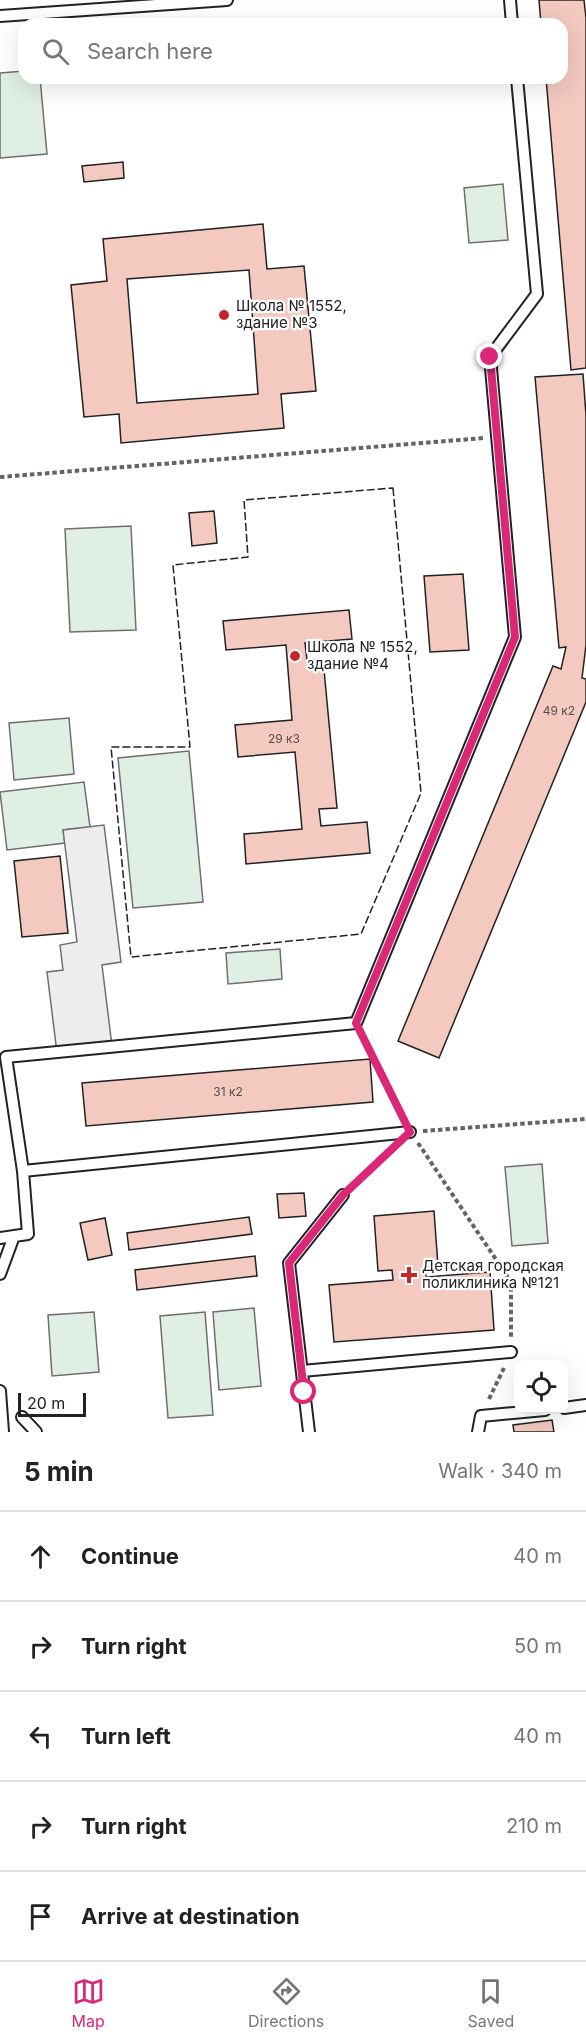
<!DOCTYPE html>
<meta charset="utf-8">
<style>
body{margin:0;font-family:Inter,sans-serif;background:#f6f6f6;color:#222}
.controls{position:absolute;right:18px;bottom:18px;display:grid;overflow:hidden;border-radius:12px;box-shadow:0 6px 24px #0002}
.controls button{width:54px;height:54px;display:grid;place-items:center;padding:0;border:0;border-bottom:2px solid #e0e0e0;background:#fff;color:#222;font:30px sans-serif}
.scale{position:absolute;left:18px;bottom:15px;width:68px;box-sizing:border-box;padding-left:6px;border:3px solid #222;border-top:0;font-size:16px;line-height:21px;white-space:nowrap;color:#222;-webkit-text-stroke:4px #fff;paint-order:stroke}
.stop{position:absolute;width:18px;height:18px;margin:-14px;border:4px solid #db2777;border-radius:50%;background:#fff}
.stop.end{background:#db2777;border-color:#fff;box-shadow:0 2px 6px #0008}
.list{margin:0;padding:0;list-style:none}
h2{display:flex;justify-content:space-between;align-items:center;height:78px;margin:0;padding:0 24px;font-size:26px}
h2 small{font-size:20px;font-weight:400;color:#767676}
.list li{display:grid;grid-template-columns:39px 1fr auto;gap:18px;align-items:center;box-sizing:border-box;height:90px;padding:0 24px;border-top:2px solid #e0e0e0}
.list b{display:block;font-size:22px;white-space:nowrap}
.list em{font-size:20px;font-style:normal;color:#767676}
.icon{flex:none;width:33px;height:33px;fill:none;stroke:currentColor;stroke-width:2;stroke-linecap:round;stroke-linejoin:round}
.map{position:relative;flex:none;width:586px;height:1432px;overflow:hidden}
.search{position:absolute;background:#fff;box-shadow:0 6px 24px #0002;left:18px;right:18px;top:18px;height:66px;display:flex;align-items:center;gap:15px;box-sizing:border-box;padding:0 21px;border-radius:18px;color:#767676;font-size:22px}
.sheet{height:528px;background:#fff}
nav{display:flex;justify-content:space-around;align-items:center;box-sizing:border-box;height:84px;border-top:2px solid #e0e0e0;background:#fff;font-size:16px;color:#767676}
nav a{display:grid;justify-items:center;gap:3px}
nav .on{color:#db2777}
.map>svg:first-child{display:block}
.green{fill:#e0efe3;stroke:#6f6f6f;stroke-width:1.5}
.parking{fill:#ededed;stroke:#6f6f6f;stroke-width:1.5}
.building{fill:#f3c9c0;stroke:#222;stroke-width:1.5;fill-rule:evenodd}
.lines{fill:none;stroke-linecap:round;stroke-linejoin:round}
.lane-casing{stroke:#222;stroke-width:14}
.path{stroke:#646464;stroke-width:4;stroke-dasharray:4.5 3;stroke-linecap:butt}
.lane{stroke:#fff;stroke-width:10}
.fence{stroke:#222;stroke-width:1.5;stroke-dasharray:8 3;stroke-linecap:butt}
.route{stroke:#db2777;stroke-width:8}
.poi-dot{fill:#c62828;stroke:#fff;stroke-width:2}
.labels{text-anchor:middle;stroke-width:4.5;stroke-linejoin:round;paint-order:stroke}
.number-label{font-size:12px;fill:#564c4a}
.poi-label{font-size:15px;fill:#222;stroke:#fff;text-anchor:start}
</style>
<div class="map">
<svg width="586" height="1432" viewBox="0 0 586 1432">
<rect width="100%" height="100%" fill="#fff"/>
<path class="green" d="M24,71v7h16l7,76 -47,4v-85z
M503,184l5,56 -39,3 -5,-55z
M131,526l5,104 -66,2 -5,-103z
M69,718l5,56 -60,6 -5,-57z
M189,751l14,151 -70,6 -15,-150z
M84,782l6,45 -27,3 2,13 -58,7 -7,-58z
M280,949l2,30 -54,5 -2,-31z
M542,1164l6,79 -36,3 -7,-79z
M254,1308l7,78 -42,4 -6,-78z
M94,1312l5,60 -47,4 -4,-61z
M205,1312l8,103 -45,3 -8,-102z"/>
<path class="parking" d="M104,825l17,137 -19,3 10,81 -55,7 -10,-81 16,-2 -3,-25 17,-3 -14,-112z"/>
<path class="building" d="M539,0h45l2,18v350l-15,2 -25,-292h16v-54h-21z
M123,162l1,16 -40,4 -2,-16z
M263,224l4,45 37,-3 12,125 -35,3 3,34 -163,15 -2,-29 -35,3 -13,-132 36,-4 -4,-42zM249,270l9,124 -121,9 -10,-124z
M583,374l3,41v230l-4,33 4,1v23l-147,356 -41,-17 155,-375 8,3 5,-22 -7,1 -24,-271z
M214,511l3,32 -25,3 -3,-33z
M463,574l6,76 -39,2 -6,-76z
M349,610l3,29 -47,4 2,17 16,-1 14,149 -18,1 2,17 46,-4 3,31 -124,11 -2,-30 58,-5 -7,-77 -57,5 -3,-32 57,-5 -6,-75 -60,5 -3,-29z
M60,856l8,77 -46,4 -8,-76z
M370,1059l3,43 -287,24 -4,-43z
M304,1193l2,23 -27,2 -2,-24z
M434,1211l4,55 -13,1 1,10 64,-5 4,58 -160,12 -5,-57 64,-5 -1,-10 -14,1 -4,-55z
M249,1217l3,17 -123,16 -2,-17z
M105,1218l7,37 -24,5 -8,-37z
M255,1256l2,20 -120,14 -2,-20z
M552,1420l2,12h-40l-1,-7z"/>
<g class="lines">
<defs>
<path id="lane" d="M510,0l2,24
M0,16l227,-16
M23,1171l387,-39
M0,1238l28,-4 -5,-63 -17,-114 350,-34 159,-386 -25,-280 47,-63 -20,-216
M0,1274l14,-38
M302,1371l209,-19
M0,1391l3,41
M564,1408l22,-3
M22,1417l14,15
M309,1432l-20,-169 54,-68
M478,1432l3,-16 64,-6"/>
</defs>
<use href="#lane" class="lane-casing"/>
<path class="path" d="M0,477l484,-39
M363,1036l40,82
M423,1131l163,-12
M418,1143l93,139v56
M354,1185l36,-34
M489,1399l15,-31"/>
<use href="#lane" class="lane"/>
<path class="fence" d="M393,488l28,305 -60,141 -230,23 -20,-210h79l-17,-182 75,-8 -4,-57z"/>
</g>
<g class="lines">
<path class="route" d="M304,1392l-15,-129 54,-68 67,-63 -54,-109 159,-386 -25,-280"/>
</g>
<g class="poi-dot">
<circle cx="224" cy="315" r="6"/>
<circle cx="295" cy="656" r="6"/>
<path d="M406 1266h6v6h6v6h-6v6h-6v-6h-6v-6h6z"/>
</g>
<g class="labels">
<g class="number-label">
<text x="559" y="715">49 к2</text>
<text x="284" y="743">29 к3</text>
<text x="228" y="1096">31 к2</text>
</g>
<g class="poi-label">
<text x="236" y="311">Школа № 1552,<tspan x="236" dy="17">здание №3</tspan></text>
<text x="307" y="652">Школа № 1552,<tspan x="307" dy="17">здание №4</tspan></text>
<text x="422" y="1271">Детская городская<tspan x="422" dy="17">поликлиника №121</tspan></text>
</g>
</g>
</svg>
<div class="controls">
<button><svg class="icon" aria-label="locate" viewBox="0 0 24 24"><circle cx="12" cy="12" r="6"/><path d="M12 2v4M12 18v4M2 12h4M18 12h4"/></svg></button>
</div>
<div class="scale">20 m</div>
<div class="stop" style="left:304px;top:1392px"></div>
<div class="stop end" style="left:490px;top:357px"></div>
<div class="search"><svg class="icon" aria-label="search" viewBox="0 0 24 24"><circle cx="10" cy="10" r="6"/><path d="M15 15l6 6"/></svg>Search here</div>
</div>
<section class="sheet">
<h2>5 min<small>Walk · 340 m</small></h2>
<ul class="list">
<li><svg class="icon" aria-label="ahead" viewBox="0 0 24 24"><path d="M12 20V5M6 11l6-6 6 6"/></svg><div><b>Continue</b></div><em>40 m</em></li>
<li><svg class="icon" aria-label="right" viewBox="0 0 24 24"><path d="M7 20v-9h11M14 6l5 5-5 5"/></svg><div><b>Turn right</b></div><em>50 m</em></li>
<li><svg class="icon" aria-label="left" viewBox="0 0 24 24"><path d="M17 20v-9H6M10 6l-5 5 5 5"/></svg><div><b>Turn left</b></div><em>40 m</em></li>
<li><svg class="icon" aria-label="right" viewBox="0 0 24 24"><path d="M7 20v-9h11M14 6l5 5-5 5"/></svg><div><b>Turn right</b></div><em>210 m</em></li>
<li><svg class="icon" aria-label="arrive" viewBox="0 0 24 24"><path d="M6 21V4h12l-3 4 3 4H6"/></svg><div><b>Arrive at destination</b></div></li>
</ul>
</section>
<nav>
<a class="on"><svg class="icon" aria-label="map" viewBox="0 0 24 24"><path d="M3 6l6-2 6 2 6-2v14l-6 2-6-2-6 2zM9 4v14M15 6v14"/></svg>Map</a>
<a><svg class="icon" aria-label="directions" viewBox="0 0 24 24"><path d="M12 3l9 9-9 9-9-9zM9 14v-3h6M13 9l2 2-2 2"/></svg>Directions</a>
<a><svg class="icon" aria-label="saved" viewBox="0 0 24 24"><path d="M7 4h10v16l-5-4-5 4z"/></svg>Saved</a>
</nav>
